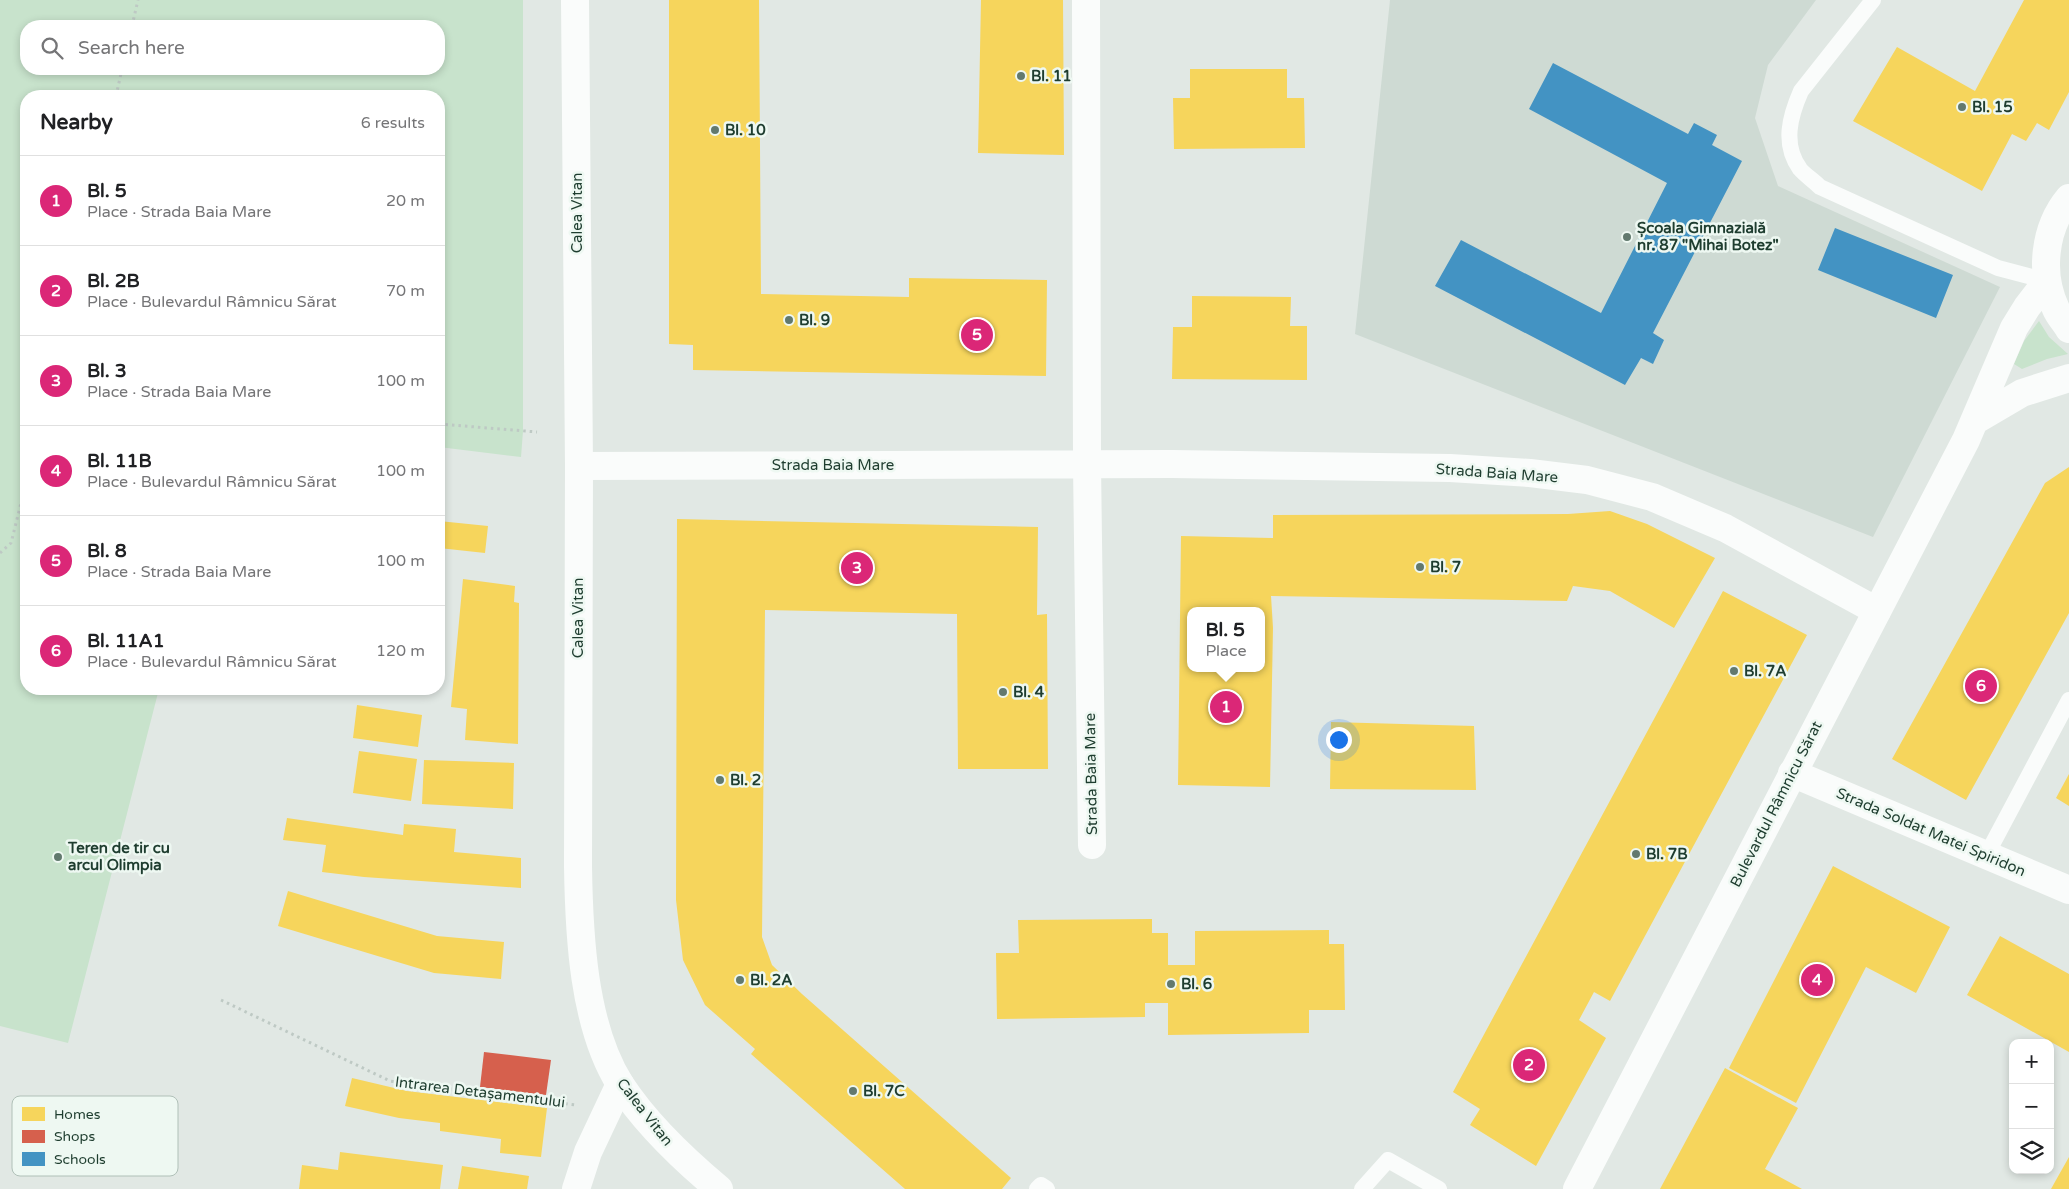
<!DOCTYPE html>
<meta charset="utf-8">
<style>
body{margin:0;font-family:"Varela Round",sans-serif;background:#f2f2f2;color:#202124}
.controls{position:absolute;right:15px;bottom:15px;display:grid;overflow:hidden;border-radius:10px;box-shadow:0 2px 8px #0003}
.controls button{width:45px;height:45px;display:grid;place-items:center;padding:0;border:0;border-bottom:1px solid #e0e0e0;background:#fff;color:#202124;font:25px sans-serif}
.you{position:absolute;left:1338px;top:739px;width:18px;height:18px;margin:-12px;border:4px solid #fff;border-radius:50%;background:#1a73e8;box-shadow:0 0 0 8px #1a73e833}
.badge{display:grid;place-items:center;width:32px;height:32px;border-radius:50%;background:#db2777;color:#fff;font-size:16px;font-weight:700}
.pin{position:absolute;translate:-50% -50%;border:2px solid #fff;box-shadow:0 1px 5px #0006}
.popup{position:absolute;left:1187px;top:607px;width:78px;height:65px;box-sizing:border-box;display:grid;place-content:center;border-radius:10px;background:#fff;filter:drop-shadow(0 1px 4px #0005);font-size:16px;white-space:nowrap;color:#757577}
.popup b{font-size:19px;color:#202124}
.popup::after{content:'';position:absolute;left:50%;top:100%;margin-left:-10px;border:10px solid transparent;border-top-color:#fff}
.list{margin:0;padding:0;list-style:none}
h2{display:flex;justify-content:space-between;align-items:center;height:65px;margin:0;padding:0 20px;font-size:21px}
h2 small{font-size:16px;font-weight:400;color:#757577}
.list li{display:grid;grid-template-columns:32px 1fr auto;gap:15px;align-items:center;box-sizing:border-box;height:90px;padding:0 20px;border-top:1px solid #e0e0e0}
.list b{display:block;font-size:19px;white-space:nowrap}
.list p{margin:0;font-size:16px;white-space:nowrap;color:#757577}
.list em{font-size:16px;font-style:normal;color:#757577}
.icon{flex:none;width:28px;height:28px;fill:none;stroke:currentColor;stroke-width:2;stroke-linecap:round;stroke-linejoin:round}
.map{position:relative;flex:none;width:2069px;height:1189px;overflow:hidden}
.search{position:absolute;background:#fff;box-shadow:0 2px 8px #0003;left:20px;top:20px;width:425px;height:55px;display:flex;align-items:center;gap:12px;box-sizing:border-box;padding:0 18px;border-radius:20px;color:#757577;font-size:19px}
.panel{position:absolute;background:#fff;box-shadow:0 2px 8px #0003;left:20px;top:90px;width:425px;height:605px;border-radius:20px}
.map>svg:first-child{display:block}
.built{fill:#cedad3}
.green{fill:#c8e3cc;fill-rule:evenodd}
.homes{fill:#f6d55c;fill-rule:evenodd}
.shops{fill:#d6604d}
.schools{fill:#4393c3}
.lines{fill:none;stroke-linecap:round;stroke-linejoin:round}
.path{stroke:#bec9c4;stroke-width:3;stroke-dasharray:2.5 4;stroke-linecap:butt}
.lane{stroke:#fafcfb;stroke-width:16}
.street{stroke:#fafcfb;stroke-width:28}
.secondary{stroke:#fafcfb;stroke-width:28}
.poi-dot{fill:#62796e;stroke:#eef8f2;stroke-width:2}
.labels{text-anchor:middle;stroke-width:5;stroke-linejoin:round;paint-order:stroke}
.poi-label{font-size:15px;font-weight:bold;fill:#1e3d2f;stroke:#eef8f2;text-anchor:start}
.street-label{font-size:15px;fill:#1e3d2f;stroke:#eef8f2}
.key{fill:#eef8f2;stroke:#b0c0b8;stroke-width:1}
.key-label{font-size:14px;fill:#1e3d2f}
</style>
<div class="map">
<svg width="2069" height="1189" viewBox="0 0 2069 1189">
<rect width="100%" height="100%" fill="#e1e8e4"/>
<path class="built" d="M1390,0h426l-48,65 -13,53 23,68 222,101 -127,250 -518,-203z"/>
<path class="green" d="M0,0h523v431l-2,26 -82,-10v-351h-413v593h133l-91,354 -68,-17zM26,26h413v43h-413z
M2039,321l10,16 19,17 -21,5 -25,10 -8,-5 10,-23z"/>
<path class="homes" d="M669,0h90l2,294 148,3v-19l138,2 -1,96 -353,-6v-25l-24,-1z
M981,0h82l1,155 -86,-2z
M2024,0h45v92l-20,38 -12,-7 -11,18 -14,-7 -30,57 -129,-70 44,-74 78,44z
M1190,69h97v29h17l1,50 -131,1 -1,-51h17z
M1192,296l99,1 -1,29h17v54l-135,-1 1,-52h19z
M2069,467v146l-103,187 -74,-41 153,-276z
M1610,511l37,13 68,34 -41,70 -64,-37 -37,-5 -6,15 -296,-5 2,32 -3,159 -92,-2 3,-249 92,2v-23l295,-1zM1191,611h70v57h-70z
M677,519l361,8 -1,88 10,-1 1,155h-90l-1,-155 -192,-4 -3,327 10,28 30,29 209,184 -9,11h-97l-154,-135 4,-5 -50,-44 -22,-45 -7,-60z
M439,521l49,5 -3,27 -46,-5z
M463,579l52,7 -1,16 5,1 -1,141 -53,-4 2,-31 -16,-2z
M1723,591l84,44 -197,366 -16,-9 -15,28 27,18 -70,128 -66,-41 10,-16 -27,-17z
M357,705l65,10 -4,32 -65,-9z
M1331,722l143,4 2,64 -146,-1z
M359,751l58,8 -6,42 -58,-8z
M424,760l90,3 -1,46 -91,-5z
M2069,774v32l-13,-8z
M287,818l116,17 1,-11 52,5 -2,23 67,6v30l-157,-11 -42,-5 4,-27 -43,-5z
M1833,866l117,61 -34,66 -50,-26 -70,136 -67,-35z
M288,891l149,45 67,6 -3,37 -67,-6 -156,-47z
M1152,919v14h16v32h27v-34l134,-1v14h15l1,66h-36v23l-141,2v-32h-23v14l-148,2 -1,-66h23l-1,-33z
M2000,936l69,38v78l-102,-57z
M1725,1068l73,40 -33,61 37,20h-142z
M352,1078l55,13 140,17 -6,49 -41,-4 1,-14 -61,-8v-8l-41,-5 -54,-12z
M340,1152l103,13 -3,24h-141l3,-24 36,5z
M2069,1157v32h-18l5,-9z
M462,1166l67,10 -2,13h-69z"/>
<path class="shops" d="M484,1052l67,8 -5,35 -66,-8z"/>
<path class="schools" d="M1553,63l135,71 6,-11 23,12 -5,10 30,16 -89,172 11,7 -11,24 -12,-6 -16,27 -190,-99 26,-46 140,73 66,-130 -138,-74z
M1835,228l118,47 -17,43 -118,-48z"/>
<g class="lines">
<path class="path" d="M132,26l6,-26
M116,96l6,-27
M439,424l98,8
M0,553l11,-10 15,-60
M221,1000l169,81 186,24"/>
<path class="lane" d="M1873,0l-72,91c-11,25 -19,53 -1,78 5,6 14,12 20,18l178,81 49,13
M1986,856l83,-156
M1037,1189l4,-4 6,4
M1362,1189l26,-29 51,29"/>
<path class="street" d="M1086,0l1,464 5,381
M579,466l593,-2 278,4 80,5 57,7 65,17 73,31 152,83
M1792,773l277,117
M576,1189l12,-37 32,-68"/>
<path class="secondary" d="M575,0l4,466 -1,400c1,68 5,159 42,218 26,40 63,75 99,105
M2069,198c-25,30 -30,76 -13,111 3,7 9,13 13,20
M1976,420l46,-27 47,-15
M1577,1189l389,-749 48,-112 13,-21 20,-26"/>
</g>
<g class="poi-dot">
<circle cx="1021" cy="76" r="5"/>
<circle cx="1962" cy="107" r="5"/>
<circle cx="715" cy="130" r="5"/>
<circle cx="1627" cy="237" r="5"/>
<circle cx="789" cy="320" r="5"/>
<circle cx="1420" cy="567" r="5"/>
<circle cx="1734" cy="671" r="5"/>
<circle cx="1003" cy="692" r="5"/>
<circle cx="720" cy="780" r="5"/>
<circle cx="1636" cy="854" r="5"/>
<circle cx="58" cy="857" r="5"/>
<circle cx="740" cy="980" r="5"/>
<circle cx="1171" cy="984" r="5"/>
<circle cx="853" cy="1091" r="5"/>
</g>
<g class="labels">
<g class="poi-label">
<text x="1031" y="81">Bl. 11</text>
<text x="1972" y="112">Bl. 15</text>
<text x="725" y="135">Bl. 10</text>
<text x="1637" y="233">Școala Gimnazială<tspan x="1637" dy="17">nr. 87 "Mihai Botez"</tspan></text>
<text x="799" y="325">Bl. 9</text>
<text x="1430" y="572">Bl. 7</text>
<text x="1744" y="676">Bl. 7A</text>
<text x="1013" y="697">Bl. 4</text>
<text x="730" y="785">Bl. 2</text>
<text x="68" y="853">Teren de tir cu<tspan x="68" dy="17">arcul Olimpia</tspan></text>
<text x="1646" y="859">Bl. 7B</text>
<text x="750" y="985">Bl. 2A</text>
<text x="1181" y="989">Bl. 6</text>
<text x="863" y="1096">Bl. 7C</text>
</g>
<g class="street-label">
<text transform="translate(577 213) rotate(-90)" y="5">Calea Vitan</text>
<text x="833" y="470">Strada Baia Mare</text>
<text transform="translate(1497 473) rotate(4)" y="5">Strada Baia Mare</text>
<text transform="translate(578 618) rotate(-90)" y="5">Calea Vitan</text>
<text transform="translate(1091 774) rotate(-91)" y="5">Strada Baia Mare</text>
<text transform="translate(1776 804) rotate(-63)" y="5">Bulevardul Râmnicu Sărat</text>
<text transform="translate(1931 832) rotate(23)" y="5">Strada Soldat Matei Spiridon</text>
<text transform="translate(480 1092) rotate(7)" y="5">Intrarea Detașamentului</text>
<text transform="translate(645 1112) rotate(52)" y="5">Calea Vitan</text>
</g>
</g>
<rect x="12" y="1096" width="166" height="80" rx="8" class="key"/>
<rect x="22" y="1107" width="23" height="14" fill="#f6d55c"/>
<rect x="22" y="1130" width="23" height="13" fill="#d6604d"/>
<rect x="22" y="1152" width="23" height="14" fill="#4393c3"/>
<g class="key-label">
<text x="54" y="1119">Homes</text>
<text x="54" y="1141">Shops</text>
<text x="54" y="1164">Schools</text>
</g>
</svg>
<div class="controls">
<button>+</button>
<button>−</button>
<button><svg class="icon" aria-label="layers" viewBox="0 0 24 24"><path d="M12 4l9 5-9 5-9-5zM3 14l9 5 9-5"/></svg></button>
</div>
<div class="you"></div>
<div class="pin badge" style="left:1226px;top:707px">1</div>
<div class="popup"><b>Bl. 5</b>Place</div>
<div class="pin badge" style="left:1529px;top:1065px">2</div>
<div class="pin badge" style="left:857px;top:568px">3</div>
<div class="pin badge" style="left:1817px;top:980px">4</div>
<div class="pin badge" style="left:977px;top:335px">5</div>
<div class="pin badge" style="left:1981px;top:686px">6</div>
<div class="search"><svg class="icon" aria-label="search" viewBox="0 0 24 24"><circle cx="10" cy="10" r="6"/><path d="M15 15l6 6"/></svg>Search here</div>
<section class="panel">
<h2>Nearby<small>6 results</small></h2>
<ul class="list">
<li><span class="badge">1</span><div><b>Bl. 5</b><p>Place · Strada Baia Mare</p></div><em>20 m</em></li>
<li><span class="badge">2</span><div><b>Bl. 2B</b><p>Place · Bulevardul Râmnicu Sărat</p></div><em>70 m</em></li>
<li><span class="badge">3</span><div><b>Bl. 3</b><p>Place · Strada Baia Mare</p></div><em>100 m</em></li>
<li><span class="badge">4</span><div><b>Bl. 11B</b><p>Place · Bulevardul Râmnicu Sărat</p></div><em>100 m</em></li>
<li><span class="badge">5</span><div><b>Bl. 8</b><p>Place · Strada Baia Mare</p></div><em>100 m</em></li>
<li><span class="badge">6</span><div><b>Bl. 11A1</b><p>Place · Bulevardul Râmnicu Sărat</p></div><em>120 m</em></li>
</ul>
</section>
</div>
